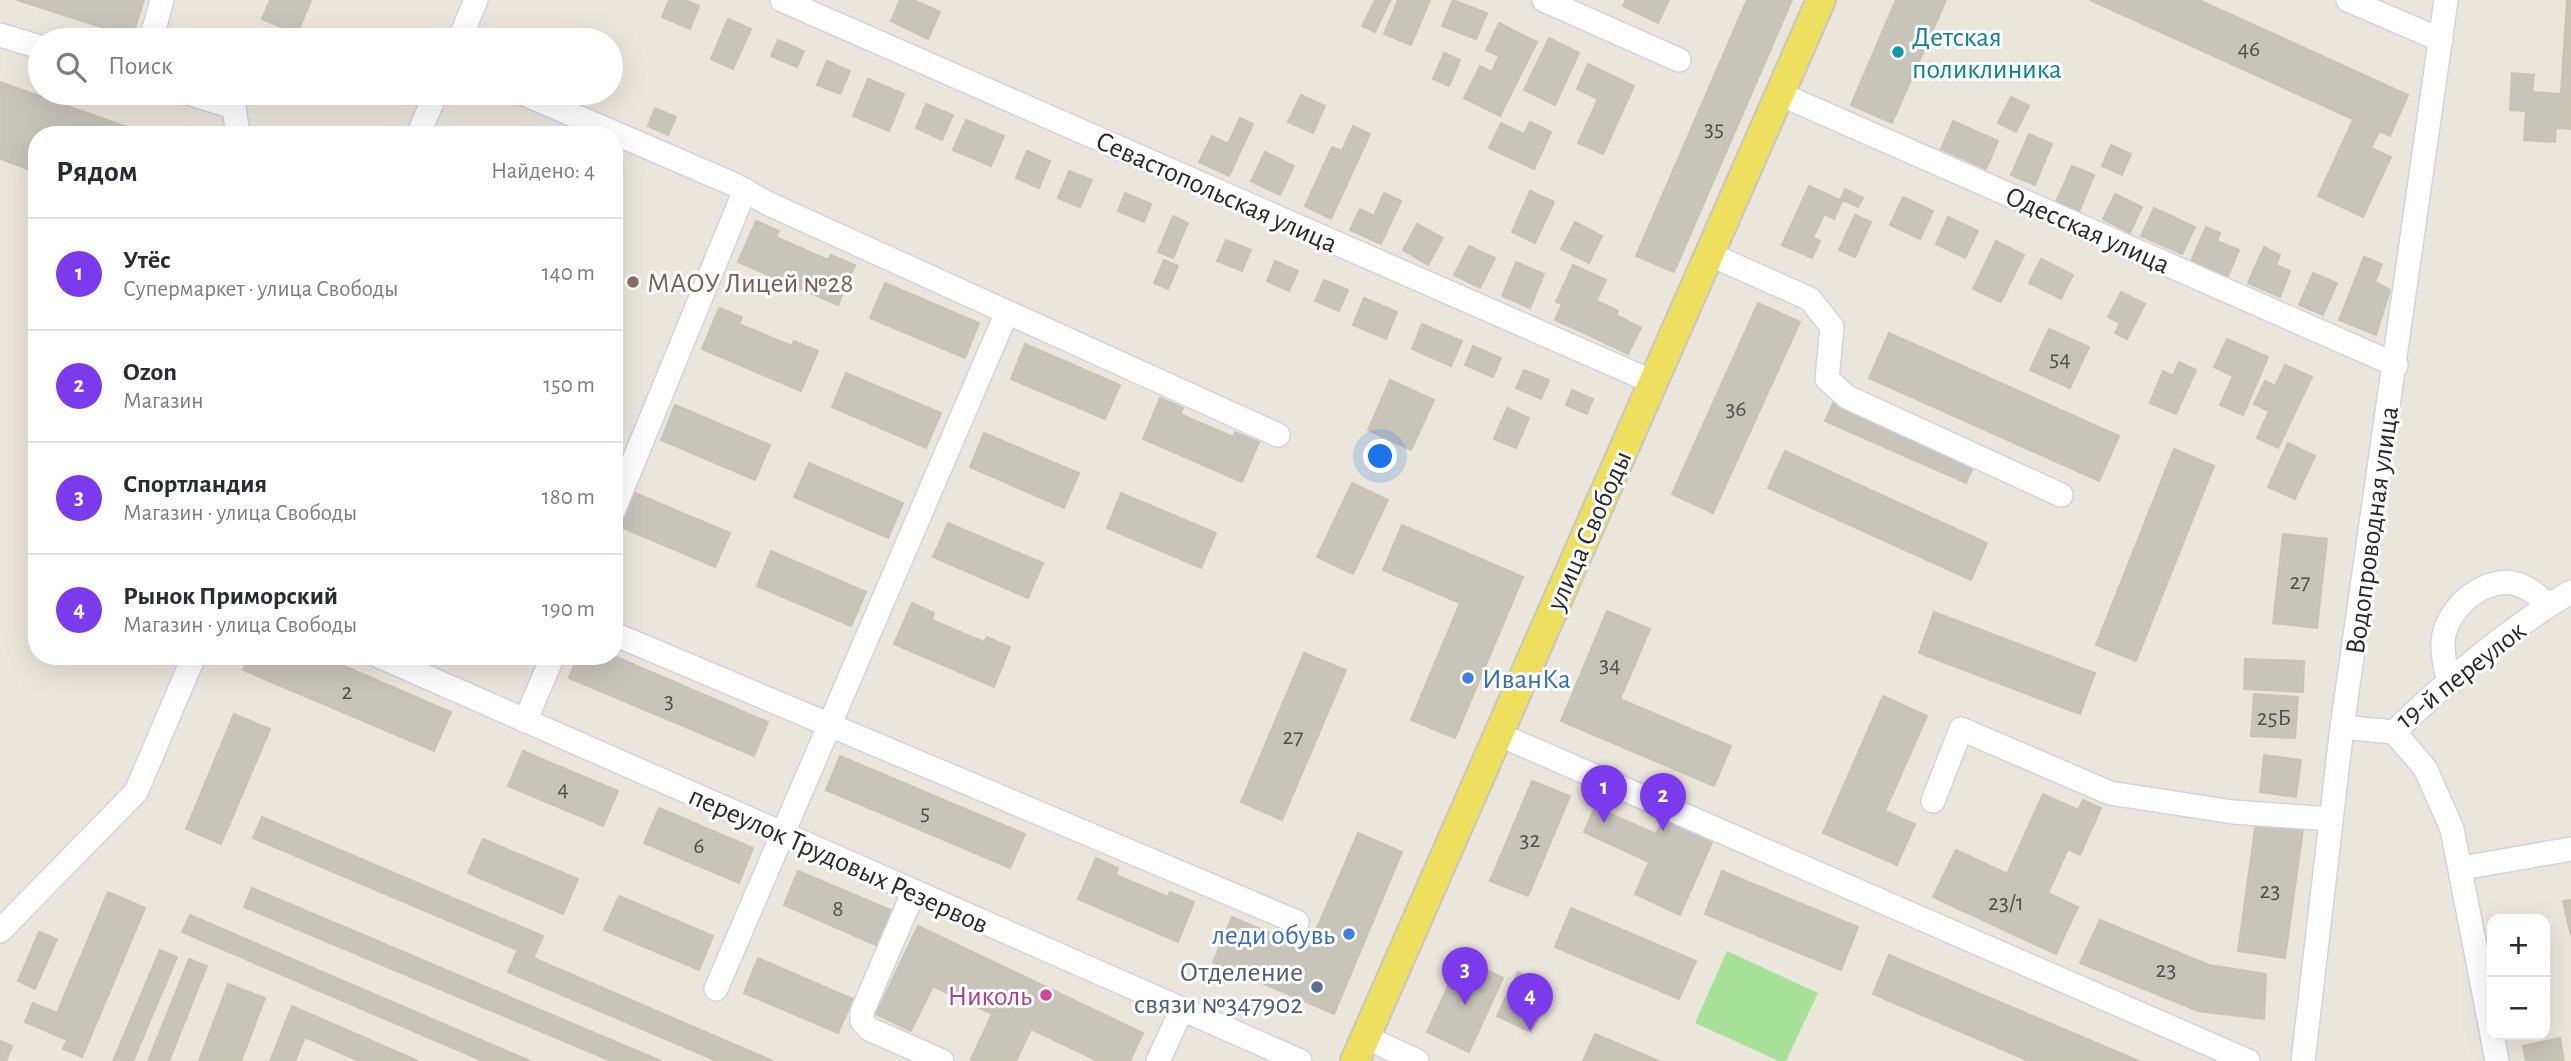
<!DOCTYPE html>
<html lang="ru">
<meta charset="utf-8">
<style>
body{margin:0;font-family:"Alegreya Sans",sans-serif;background:#f2f2f3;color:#2b2b33}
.controls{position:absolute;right:21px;bottom:21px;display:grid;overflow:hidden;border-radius:14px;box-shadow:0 7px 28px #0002}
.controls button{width:63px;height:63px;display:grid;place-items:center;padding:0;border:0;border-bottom:2px solid #e1e1e2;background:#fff;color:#2b2b33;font:35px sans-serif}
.you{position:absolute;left:1381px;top:457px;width:24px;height:24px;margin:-18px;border:5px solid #fff;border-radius:50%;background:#1a73e8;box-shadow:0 0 0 10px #1a73e833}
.badge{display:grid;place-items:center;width:46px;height:46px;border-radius:50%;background:#7c3aed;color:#fff;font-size:23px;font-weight:700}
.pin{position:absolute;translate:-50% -58px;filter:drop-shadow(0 2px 4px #0008)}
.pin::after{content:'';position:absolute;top:37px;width:24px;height:21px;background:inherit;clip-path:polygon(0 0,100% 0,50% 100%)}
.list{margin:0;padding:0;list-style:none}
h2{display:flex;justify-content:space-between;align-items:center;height:91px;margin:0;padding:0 28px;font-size:30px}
h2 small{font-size:23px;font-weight:400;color:#7c7c81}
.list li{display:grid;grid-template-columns:46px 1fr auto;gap:21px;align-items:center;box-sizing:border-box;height:112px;padding:0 28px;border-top:2px solid #e1e1e2}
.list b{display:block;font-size:26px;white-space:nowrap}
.list p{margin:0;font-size:23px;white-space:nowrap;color:#7c7c81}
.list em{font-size:23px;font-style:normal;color:#7c7c81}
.icon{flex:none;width:38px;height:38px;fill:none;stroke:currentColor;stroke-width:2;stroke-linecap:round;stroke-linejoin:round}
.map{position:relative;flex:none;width:2571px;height:1061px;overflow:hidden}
.search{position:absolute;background:#fff;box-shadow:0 7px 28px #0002;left:28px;top:28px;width:595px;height:77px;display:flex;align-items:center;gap:18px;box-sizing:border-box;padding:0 24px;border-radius:38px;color:#7c7c81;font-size:26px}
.panel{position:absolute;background:#fff;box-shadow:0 7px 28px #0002;left:28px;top:126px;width:595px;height:539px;border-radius:28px}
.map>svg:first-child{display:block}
.park{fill:#a8e198}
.building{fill:#c7c4ba;stroke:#c7c3b5;stroke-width:2}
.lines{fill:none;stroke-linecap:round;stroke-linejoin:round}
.minor-casing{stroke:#d1d2e2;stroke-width:26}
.major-casing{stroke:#c7c7c7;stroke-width:32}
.minor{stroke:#fff;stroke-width:23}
.major{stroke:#eedf5e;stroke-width:28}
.culture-dot{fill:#0f9aa8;stroke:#fff;stroke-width:2.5}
.education-dot{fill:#8d6e63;stroke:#fff;stroke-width:2.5}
.shop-dot{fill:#3f7fe0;stroke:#fff;stroke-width:2.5}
.service-dot{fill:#5c6f8a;stroke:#fff;stroke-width:2.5}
.hotel-dot{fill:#d1479c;stroke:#fff;stroke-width:2.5}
.labels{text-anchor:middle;stroke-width:6;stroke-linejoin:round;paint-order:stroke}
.number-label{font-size:24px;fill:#50504d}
.culture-label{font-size:28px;fill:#0d838f;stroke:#fff;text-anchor:start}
.street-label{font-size:28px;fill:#292929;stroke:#fff}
.education-label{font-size:28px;fill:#785e54;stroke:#fff;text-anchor:start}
.shop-label{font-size:28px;fill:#366cbe;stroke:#fff;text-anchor:start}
.service-label{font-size:28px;fill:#4e5e75;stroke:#fff;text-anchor:end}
.hotel-label{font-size:28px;fill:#b23c85;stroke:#fff;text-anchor:end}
</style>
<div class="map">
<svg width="2571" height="1061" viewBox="0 0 2571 1061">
<rect width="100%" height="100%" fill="#ebe6db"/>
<path class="park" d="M1727,951l91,42 -32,68h-7l-84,-38z"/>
<path class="building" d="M17,0h127l-12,37z
M270,0h41l-14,34 -35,-15z
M669,0h16l14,6 -9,23 -28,-12z
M900,0h14l26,12 -12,27 -37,-18z
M1375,0l15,1 -15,31 -13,-6z
M1398,0h32l-19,45 -27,-11z
M1453,0l34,13 -11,26 -34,-13z
M1626,0h43l-11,23 -35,-17z
M1747,0h45l-118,272 -38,-16z
M1896,0h50l-54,123 -41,-18z
M2090,0h109l209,95 -18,41z
M2567,0h4v129l-15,-1 -1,14 -31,-2 2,-29 -16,-1 2,-37 22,2 -2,17 29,2z
M728,19l23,10 -18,40 -22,-10z
M1499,23l38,19 -37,74 -36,-18 16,-32 12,6 7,-16 -13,-6z
M1549,38l30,15 -24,52 -31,-15z
M778,40l26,11 -7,16 -26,-11z
M1444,53l16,7 -11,26 -16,-7z
M827,61l23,10 -10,23 -23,-9z
M1588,64l46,22 -31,68 -25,-11 20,-44 -21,-10z
M868,79l36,15 -15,37 -36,-15z
M0,82l149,53h-112v37l-37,-13z
M1301,95l24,11 -12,27 -25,-11z
M2011,97l18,9 -13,26 -18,-9z
M926,104l27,11 -11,25 -26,-12z
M655,108l21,9 -8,18 -20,-9z
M1240,118l13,6 -24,52 -30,-14 13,-26 16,8z
M966,120l38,16 -13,30 -38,-16z
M2353,120l26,12 -8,16 20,9 -28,60 -45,-21z
M1953,121l45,20 -12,28 -45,-20z
M1530,122l21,10 -17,37 -45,-21 12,-25 23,11z
M1353,126l17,8 -39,85 -26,-13 27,-59 10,4z
M2029,134l23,10 -17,41 -24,-10z
M2111,145l20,9 -9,21 -20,-9z
M1027,151l23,10 -11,27 -23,-10z
M1265,152l29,14 -14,29 -29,-14z
M2072,166l22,9 -15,37 -23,-10z
M1069,171l23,9 -12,27 -22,-9z
M1809,186l33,15 -8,18 -10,-5 -11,24 7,3 -8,17 -30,-13z
M1845,189l18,9 -5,9 -17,-8z
M1530,191l24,11 -19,41 -23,-11z
M1125,193l26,11 -7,18 -26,-11z
M1384,193l17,8 -20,43 -31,-14 10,-21 14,7z
M2115,194l27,13 -12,26 -27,-14z
M1903,197l30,14 -13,28 -30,-14z
M2154,208l41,19 -13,27 -41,-18z
M1855,215l16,7 -16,35 -16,-7z
M1173,216l15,7 -15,35 -15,-6z
M1948,217l30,14 -13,27 -29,-14z
M756,221l23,10 -3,6 52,23 3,-5 24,10 -17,40 -100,-43z
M1575,222l27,14 -13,27 -28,-14z
M1417,224l26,14 -15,27 -25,-15z
M2206,227l14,6 -3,8 22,9 -11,26 -37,-15z
M1226,240l25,10 -9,21 -25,-10z
M1996,241l28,14 -23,47 -28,-13z
M1469,246l26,12 -15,30 -26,-13z
M2264,247l16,8 -4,10 14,6 -10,26 -32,-14z
M2364,257l18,7 -7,18 15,8 -14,45 -37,-15z
M2041,259l32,16 -12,24 -32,-16z
M1164,260l14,6 -10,23 -14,-6z
M1275,261l23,10 -9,20 -22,-10z
M1516,262l28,12 -14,34 -28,-12z
M1573,265l33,15 -24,52 -27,-12 7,-16 -6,-2z
M2313,273l24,10 -14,32 -24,-10z
M1324,280l24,10 -9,21 -24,-10z
M885,283l94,40 -14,35 -95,-40z
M2121,292l24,12 -18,35 -12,-6 5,-10 -12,-6z
M1364,298l33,14 -11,27 -33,-14z
M1597,301l21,10 -2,4 25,13 -13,26 -46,-22z
M1758,303l42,19 -87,191 -41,-19z
M719,308l23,9 -3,7 53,22 2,-5 24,10 -17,40 -99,-42z
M1422,324l40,17 -11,25 -39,-17z
M2049,329l40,18 -19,41 -40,-18z
M1889,333l230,103 -20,45 -230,-103z
M2227,339l41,18 -25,58 -23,-10 13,-29 -19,-9z
M1025,344l95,41 -15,34 -94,-40z
M1473,346l28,12 -8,19 -28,-12z
M2179,362l17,8 -20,44 -26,-11 13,-32 10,5z
M2285,365l27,12 -34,71 -21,-10 12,-27 -15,-7 11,-23 10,5z
M1524,370l25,10 -8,19 -25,-11z
M846,373l95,40 -15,35 -94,-41z
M1390,380l44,20 -23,50 -43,-20z
M1572,390l21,9 -6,15 -21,-9z
M1160,398l23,10 -3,6 53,23 2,-5 24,10 -17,40 -99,-43z
M1833,403l141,62 -8,18 -141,-62z
M675,405l95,40 -15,35 -94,-40z
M1507,408l22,10 -13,30 -22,-9z
M984,433l95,40 -15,35 -94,-41z
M2288,443l27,13 -20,43 -27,-12z
M2174,449l40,17 -78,195 -40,-16z
M1785,451l202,92 -16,37 -203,-92z
M809,463l94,40 -15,35 -94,-41z
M1352,483l36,17 -35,74 -36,-17z
M635,493l95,40 -15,34 -94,-40z
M1121,493l95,40 -15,35 -94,-40z
M948,523l95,40 -15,35 -95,-41z
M1402,525l121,52 -68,161 -44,-18 49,-117 -77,-33z
M2283,534l44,5 -10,89 -44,-5z
M771,551l95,41 -15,34 -94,-40z
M912,603l22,10 -2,7 52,22 3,-5 23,10 -16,40 -100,-43z
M1607,611l43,18 -30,70 111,47 -17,40 -153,-65z
M1934,612l161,61 -15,41 -161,-61z
M1304,653l42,17 -64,150 -41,-18z
M249,656h72l130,56 -17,39 -191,-81z
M578,656h36l154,66 -14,34 -185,-78z
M2245,659l59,2 -1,31 -59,-3z
M2254,694l44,3 -3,41 -44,-2z
M1883,696l44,20 -42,95 30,13 -18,41 -74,-32z
M234,714l36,15 -49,115 -35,-15z
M523,751l95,40 -15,35 -95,-40z
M2264,755l37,5 -5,37 -36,-5z
M840,756l185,78 -15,34 -184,-78z
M1532,781l38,15 -42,100 -38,-15z
M2043,794l35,16 5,-10 18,8 -21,47 -12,-6 -20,44 -41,-19z
M1595,807l61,27 8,-16 49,22 -33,75 -45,-21 14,-32 -65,-30z
M659,808l94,40 -14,35 -95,-40z
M262,817l281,119 -9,21 -281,-119z
M2256,822l47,7 -18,129 -47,-7z
M1358,833l44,19 -68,162 -121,-52 19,-45 76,32z
M483,839l95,40 -15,35 -95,-41z
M1956,850l122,57 -22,47 -123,-57z
M1096,858l22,10 -2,7 52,22 2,-5 24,10 -16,40 -100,-43z
M798,871l95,40 -15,35 -94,-41z
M1722,871l136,56 -17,43 -136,-56z
M252,888l102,43 307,130h-50l-367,-154z
M108,892l19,8 -60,140 -42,-18 8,-19 24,10z
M619,896l94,40 -14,34 -95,-40z
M127,900l18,8 -63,149 -19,-8z
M2571,900v36l-8,-35z
M1571,908l125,53 -17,38 -124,-52z
M190,915l340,146h-47l-301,-129z
M2100,920l109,45 57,9 -2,45 -66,-8 -118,-48z
M918,926l225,107 -13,28h-32l-67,-32 -15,32h-41l-4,-2 21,-45 -59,-28 -22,45 -35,-17z
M39,932l18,7 -22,50 -17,-8z
M160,950l17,7 -44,104h-20z
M517,951l256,110h-56l-209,-89z
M1889,955l250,106h-110l-156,-67z
M758,958l95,41 -15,34 -94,-40z
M1461,958l42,20 -34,74 -42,-20z
M189,959l18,7 -38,95h-21z
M1518,972l25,12 -7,16 9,4 -14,28 -34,-16z
M228,984l37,14 -24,63h-42z
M292,1006l126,55h-59l-54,-24 -10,24h-25z
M1595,1034l64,27h-76z
M2560,1038l4,23h-38l-3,-15z
M0,1041l12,5 -6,15h-6z"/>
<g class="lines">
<defs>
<path id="minor" d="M782,0l871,382
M1544,0l135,60
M2348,0l93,40
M0,35l40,12
M151,40l11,-40
M459,40l17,-40
M188,93l46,14 4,28
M522,93l211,91 36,20 509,231
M1780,94l616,271
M418,135l18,-42
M1709,254l101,45 22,28 -5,52 20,18 214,98
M614,509l131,-319
M614,634l683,288
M379,656l921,405
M2448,680c-2,-12 -6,-27 -5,-38 2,-34 45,-71 79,-56 9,3 19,13 27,19
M525,721l28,-65
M2342,727l52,5c54,-52 112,-102 177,-140
M2394,732l31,36 27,61 40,205
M1498,734l750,327
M1933,801l28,-72 149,64 123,19 98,7
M2462,868l109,-19
M914,891l-52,121v9l7,8 73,32
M0,931l136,-139 58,-136
M716,989l291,-677
M2492,1035l5,26
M1365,1037l52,24
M1158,1061l24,-52
M2303,1061l39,-334 104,-727"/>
<path id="major" d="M1355,1061l466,-1061"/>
</defs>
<use href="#minor" class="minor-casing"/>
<use href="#major" class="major-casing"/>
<use href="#minor" class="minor"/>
<use href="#major" class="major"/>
</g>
<circle class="culture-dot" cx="1898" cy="52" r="7"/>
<circle class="education-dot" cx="633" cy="282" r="7"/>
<g class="shop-dot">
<circle cx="1468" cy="678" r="7"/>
<circle cx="1349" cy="934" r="7"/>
</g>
<circle class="service-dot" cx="1317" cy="987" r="7"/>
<circle class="hotel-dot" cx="1046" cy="995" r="7"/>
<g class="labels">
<g class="number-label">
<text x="2249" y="56">46</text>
<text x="1714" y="136">35</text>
<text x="2060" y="366">54</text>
<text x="1736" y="416">36</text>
<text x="2300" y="589">27</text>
<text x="1610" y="672">34</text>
<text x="347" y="699">2</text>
<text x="669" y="708">3</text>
<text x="2274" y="725">25Б</text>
<text x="1293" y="744">27</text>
<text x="563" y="796">4</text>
<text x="925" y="820">5</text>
<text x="1530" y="847">32</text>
<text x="699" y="853">6</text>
<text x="2270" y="898">23</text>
<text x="2006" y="910">23/1</text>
<text x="838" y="916">8</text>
<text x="2166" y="977">23</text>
</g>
<g class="culture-label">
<text x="1912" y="46">Детская<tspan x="1912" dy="32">поликлиника</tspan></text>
</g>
<g class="street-label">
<text transform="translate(1217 191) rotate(24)" y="10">Севастопольская улица</text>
<text transform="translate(2088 229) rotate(24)" y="10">Одесская улица</text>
<text transform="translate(1588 530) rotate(-66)" y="10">улица Свободы</text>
<text transform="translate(2371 530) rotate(-82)" y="10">Водопроводная улица</text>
<text transform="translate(2460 674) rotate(-38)" y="10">19-й переулок</text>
<text transform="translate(839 859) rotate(24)" y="10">переулок Трудовых Резервов</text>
</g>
<g class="education-label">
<text x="647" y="292">МАОУ Лицей №28</text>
</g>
<g class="shop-label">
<text x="1482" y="688">ИванКа</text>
<text x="1335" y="944" text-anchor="end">леди обувь</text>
</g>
<g class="service-label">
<text x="1303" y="981">Отделение<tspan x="1303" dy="32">связи №347902</tspan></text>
</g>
<g class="hotel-label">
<text x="1032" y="1005">Николь</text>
</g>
</g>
</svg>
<div class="controls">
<button>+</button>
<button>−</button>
</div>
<div class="you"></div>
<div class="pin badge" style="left:1604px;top:823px">1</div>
<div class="pin badge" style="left:1663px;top:831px">2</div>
<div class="pin badge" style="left:1465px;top:1005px">3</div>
<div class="pin badge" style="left:1530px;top:1031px">4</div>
<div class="search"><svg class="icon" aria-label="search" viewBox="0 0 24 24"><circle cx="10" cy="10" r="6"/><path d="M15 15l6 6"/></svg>Поиск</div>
<section class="panel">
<h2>Рядом<small>Найдено: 4</small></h2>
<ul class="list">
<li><span class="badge">1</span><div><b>Утёс</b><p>Супермаркет · улица Свободы</p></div><em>140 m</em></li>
<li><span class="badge">2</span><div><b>Ozon</b><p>Магазин</p></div><em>150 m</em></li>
<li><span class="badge">3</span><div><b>Спортландия</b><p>Магазин · улица Свободы</p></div><em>180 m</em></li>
<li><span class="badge">4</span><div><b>Рынок Приморский</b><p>Магазин · улица Свободы</p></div><em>190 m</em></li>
</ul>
</section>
</div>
